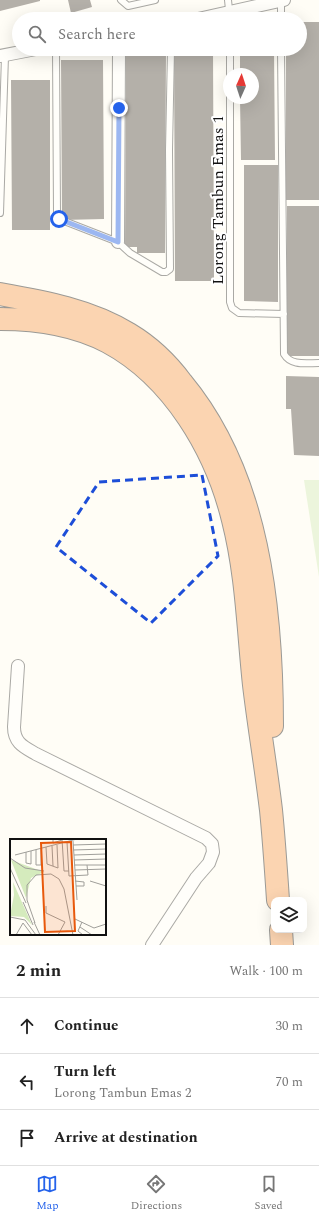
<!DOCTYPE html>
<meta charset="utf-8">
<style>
body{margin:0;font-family:Spectral,serif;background:#f2f2f2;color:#222}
.controls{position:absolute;right:12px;bottom:12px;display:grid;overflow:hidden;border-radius:8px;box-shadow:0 4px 16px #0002}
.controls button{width:36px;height:36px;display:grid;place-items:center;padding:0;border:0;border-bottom:1px solid #e0e0e0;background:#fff;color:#222;font:20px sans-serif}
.compass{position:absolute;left:223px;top:68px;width:36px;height:36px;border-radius:50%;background:#fff;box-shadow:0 4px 16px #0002;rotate:3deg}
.stop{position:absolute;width:12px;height:12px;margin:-9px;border:3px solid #2563eb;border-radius:50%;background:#fff}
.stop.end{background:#2563eb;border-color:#fff;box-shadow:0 1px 4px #0008}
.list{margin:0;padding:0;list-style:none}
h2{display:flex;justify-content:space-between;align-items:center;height:52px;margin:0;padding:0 16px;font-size:17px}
h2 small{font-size:13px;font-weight:400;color:#767676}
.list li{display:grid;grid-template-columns:26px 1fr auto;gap:12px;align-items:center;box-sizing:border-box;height:56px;padding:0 16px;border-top:1px solid #e0e0e0}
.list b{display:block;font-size:15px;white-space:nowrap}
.list p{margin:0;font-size:13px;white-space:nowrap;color:#767676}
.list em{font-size:13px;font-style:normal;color:#767676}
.icon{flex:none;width:22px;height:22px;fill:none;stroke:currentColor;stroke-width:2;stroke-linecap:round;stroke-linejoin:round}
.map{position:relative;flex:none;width:319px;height:945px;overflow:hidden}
.search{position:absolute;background:#fff;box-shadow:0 4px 16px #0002;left:12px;right:12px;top:12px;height:44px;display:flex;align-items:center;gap:10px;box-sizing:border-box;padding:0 14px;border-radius:22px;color:#767676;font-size:15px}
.sheet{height:220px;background:#fff}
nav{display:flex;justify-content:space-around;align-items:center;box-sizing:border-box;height:56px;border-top:1px solid #e0e0e0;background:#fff;font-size:11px;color:#767676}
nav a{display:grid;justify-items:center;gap:2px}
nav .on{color:#2563eb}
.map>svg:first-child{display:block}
.green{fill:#d5ebbd}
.building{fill:#5a524d}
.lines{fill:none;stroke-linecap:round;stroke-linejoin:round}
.lane-casing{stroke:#444;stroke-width:8}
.street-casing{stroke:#444;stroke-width:14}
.highway-casing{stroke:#222;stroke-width:24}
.lane{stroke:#fff;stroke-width:6}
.street{stroke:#fff;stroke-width:12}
.highway{stroke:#f5a25d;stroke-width:22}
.route{stroke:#2563eb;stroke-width:5}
.marked{fill:none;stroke:#1d4ed8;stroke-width:3;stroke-dasharray:8 5;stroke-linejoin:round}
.labels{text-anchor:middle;stroke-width:4;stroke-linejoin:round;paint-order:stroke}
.street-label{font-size:16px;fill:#111;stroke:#fff}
.inset-road{fill:none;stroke:#a09f9a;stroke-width:1}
.view{fill:#e8590c;fill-opacity:0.15;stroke:#e8590c;stroke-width:2}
.inset-edge{fill:none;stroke:#111;stroke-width:2}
</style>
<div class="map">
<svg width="319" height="945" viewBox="0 0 319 945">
<rect width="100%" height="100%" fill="#fffdf5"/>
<path class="green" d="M304,480h15v97z"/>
<path class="building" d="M0,0h40v1l-40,10z
M68,0h22l2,7 -21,6z
M300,22h19v178h-33v-151h14z
M174,49h39l1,232h-39z
M240,49h34l1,111h-34l-1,-62h13v-24h-13z
M126,50h40l-1,203h-28v-6h-12z
M61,60h42l1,159 -42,1z
M11,80h39v150h-38z
M244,165h34v137l-34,-1z
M287,206h32v150h-32z
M286,376l33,1v79l-25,-1 -3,-46h-5z"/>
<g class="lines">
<defs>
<path id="lane" d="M121,0l7,6 27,-6
M228,0l2,19
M281,1v18
M56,49l1,165 2,5 59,23 12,11 32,19h4l4,-3 -1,-119 2,-101
M281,49l3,305c7,12 22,9 35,9
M230,74v-25
M230,98v204l2,6 7,5 45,1
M0,213l5,-157"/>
<path id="street" d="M198,19l86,-19
M0,56l36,-7
M118,242l1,-193
M18,666l-4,61c0,16 10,20 22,27l170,84 6,6 1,8 -4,11 -13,15 -44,67"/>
<path id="highway" d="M0,294c45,8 90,16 129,40 20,12 39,30 53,49 77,93 90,226 90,343
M0,319c37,0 76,6 108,23 65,35 108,108 125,178 14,55 15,109 21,165 5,42 12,83 17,125 3,30 5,60 7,90
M281,930l1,15"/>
</defs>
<use href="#lane" class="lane-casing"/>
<use href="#street" class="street-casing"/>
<use href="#highway" class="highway-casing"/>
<use href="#lane" class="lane"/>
<use href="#street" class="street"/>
<use href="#highway" class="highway"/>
</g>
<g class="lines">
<path class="route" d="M59,219l59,23 1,-134"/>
</g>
<path d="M0 0H319V945H0ZM202,475l16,81 -67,67 -95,-76 43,-65z" fill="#fffdf5" fill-opacity=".55" fill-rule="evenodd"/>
<path class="marked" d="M202,475l16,81 -67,67 -95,-76 43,-65z"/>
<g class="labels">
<g class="street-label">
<text transform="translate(217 200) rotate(-90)" y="6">Lorong Tambun Emas 1</text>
</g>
</g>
<g transform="translate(10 839)">
<rect width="96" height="96" fill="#fffdf5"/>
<path d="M1,21l33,12 -13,6 -5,20zM3,43l19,43 -8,-8 -14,-1 4,-21z" fill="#d5ebbd"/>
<path class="inset-road" d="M43,0v4l9,-3M52,0l2,32h5M63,2l4,59M57,3l2,34 19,-1 -1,-10M63,6l33,-1M42,7l1,20M36,8l1,17 11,4 -1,-23M26,11v15h5v-17M63,11l33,-1M16,13v11l5,1v-13M5,16l62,-16M64,16l32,-1M0,19l15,10 19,3M64,21l32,-1M64,26h32M0,29l16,35M65,31l31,-1M0,39v24M65,42l9,1v4h-8M80,42l16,5M13,63l10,23M36,67v7l19,9 -7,13M0,78l15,3 11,15M65,80l19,9 12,-4M24,83l6,13M72,83l-4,9 5,4M25,84l-8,-23v-15l9,-10 15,-1 8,5 5,10 9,46M70,88l12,8M6,96l7,-12 9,12"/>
<path class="view" d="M61,3l4,89 -30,1 -4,-89z"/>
<rect width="96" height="96" class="inset-edge"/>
</g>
</svg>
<div class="controls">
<button><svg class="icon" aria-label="layers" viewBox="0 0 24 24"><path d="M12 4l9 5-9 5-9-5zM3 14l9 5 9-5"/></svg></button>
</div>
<svg class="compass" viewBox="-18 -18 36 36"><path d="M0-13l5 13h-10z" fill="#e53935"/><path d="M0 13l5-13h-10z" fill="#767676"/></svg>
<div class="stop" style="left:59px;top:219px"></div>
<div class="stop end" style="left:119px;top:108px"></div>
<div class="search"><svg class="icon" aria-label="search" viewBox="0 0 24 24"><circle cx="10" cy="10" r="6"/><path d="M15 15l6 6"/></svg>Search here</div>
</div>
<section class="sheet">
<h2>2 min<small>Walk · 100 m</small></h2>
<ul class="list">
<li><svg class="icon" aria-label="ahead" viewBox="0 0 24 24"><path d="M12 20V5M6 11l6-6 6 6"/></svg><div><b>Continue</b></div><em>30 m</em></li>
<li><svg class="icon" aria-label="left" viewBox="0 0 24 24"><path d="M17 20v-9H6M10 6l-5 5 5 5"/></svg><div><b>Turn left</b><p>Lorong Tambun Emas 2</p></div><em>70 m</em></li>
<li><svg class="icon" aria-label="arrive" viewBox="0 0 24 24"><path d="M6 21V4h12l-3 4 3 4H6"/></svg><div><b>Arrive at destination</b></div></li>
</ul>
</section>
<nav>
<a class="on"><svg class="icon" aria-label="map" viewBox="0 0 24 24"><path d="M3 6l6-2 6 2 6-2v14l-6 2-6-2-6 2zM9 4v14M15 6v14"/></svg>Map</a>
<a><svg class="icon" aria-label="directions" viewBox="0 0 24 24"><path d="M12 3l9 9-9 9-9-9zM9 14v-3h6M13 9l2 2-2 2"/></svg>Directions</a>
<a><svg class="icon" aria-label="saved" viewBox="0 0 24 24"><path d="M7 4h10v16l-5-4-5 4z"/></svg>Saved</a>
</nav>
